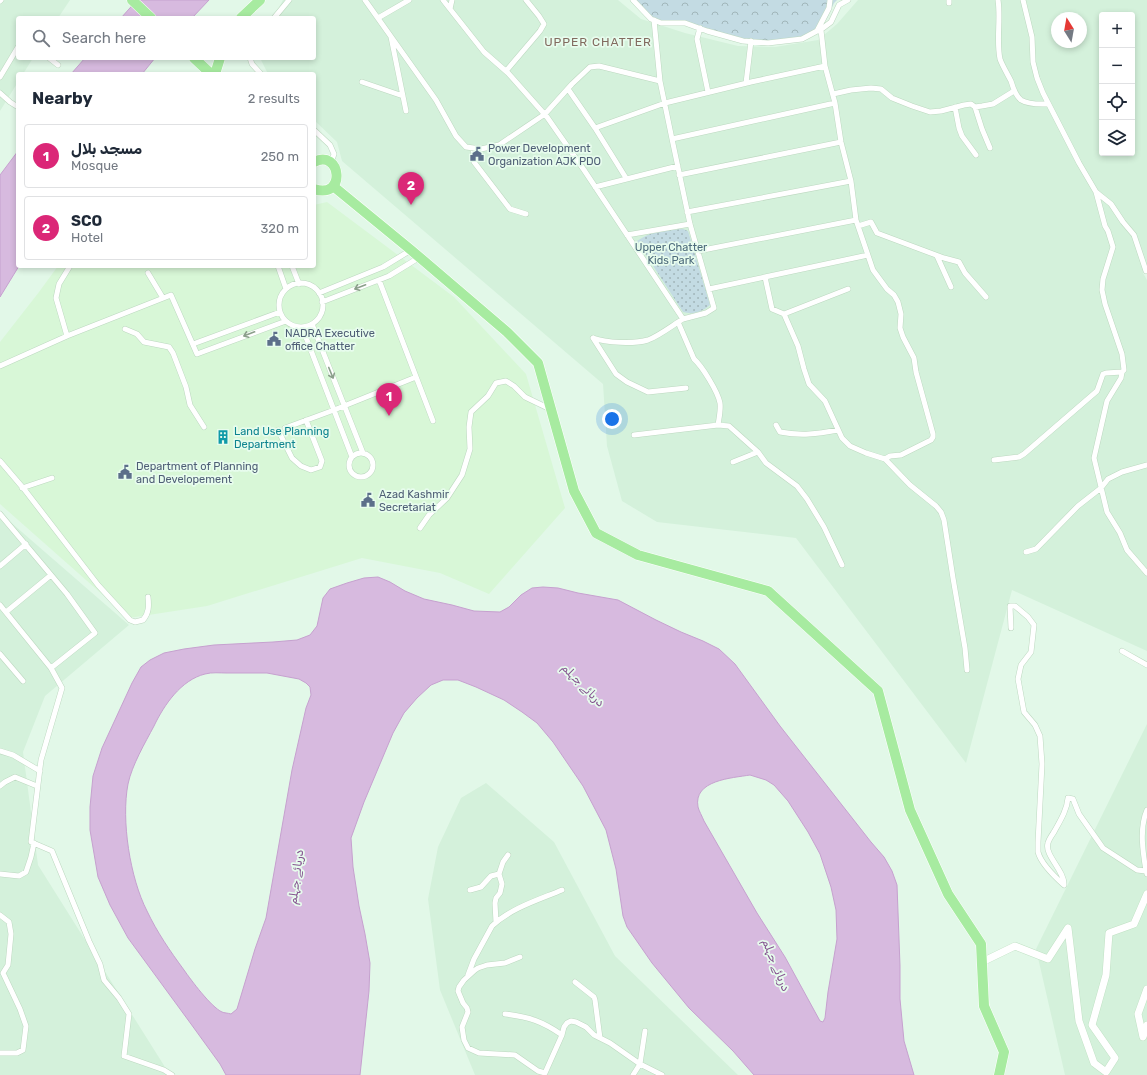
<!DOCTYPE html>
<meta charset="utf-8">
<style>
body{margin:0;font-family:Rubik,"Noto Naskh Arabic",sans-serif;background:#f6f6f7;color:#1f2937}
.controls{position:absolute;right:12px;top:12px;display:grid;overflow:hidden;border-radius:4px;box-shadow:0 2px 6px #0003}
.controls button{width:36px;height:36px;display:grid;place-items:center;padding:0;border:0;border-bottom:1px solid #e0e1e3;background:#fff;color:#1f2937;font:20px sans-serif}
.compass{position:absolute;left:1051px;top:12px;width:36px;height:36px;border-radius:50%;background:#fff;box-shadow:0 2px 6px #0003;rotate:349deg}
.you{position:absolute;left:612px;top:419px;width:14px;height:14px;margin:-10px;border:3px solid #fff;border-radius:50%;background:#1a73e8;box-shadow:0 0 0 6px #1a73e833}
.badge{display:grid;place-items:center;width:26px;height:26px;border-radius:50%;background:#db2777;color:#fff;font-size:13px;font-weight:700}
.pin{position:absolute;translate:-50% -33px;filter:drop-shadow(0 1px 2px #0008)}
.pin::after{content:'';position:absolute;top:21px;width:14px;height:12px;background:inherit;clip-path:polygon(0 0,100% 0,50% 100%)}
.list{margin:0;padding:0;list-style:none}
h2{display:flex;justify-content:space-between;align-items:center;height:52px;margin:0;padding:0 16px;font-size:17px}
h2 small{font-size:13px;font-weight:400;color:#747a83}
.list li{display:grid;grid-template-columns:26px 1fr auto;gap:12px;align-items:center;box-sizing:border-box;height:64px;margin:0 8px 8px;padding:0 8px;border:1px solid #e0e1e3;border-radius:4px}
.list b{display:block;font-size:15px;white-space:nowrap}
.list p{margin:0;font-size:13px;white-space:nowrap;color:#747a83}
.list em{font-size:13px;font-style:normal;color:#747a83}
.icon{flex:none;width:22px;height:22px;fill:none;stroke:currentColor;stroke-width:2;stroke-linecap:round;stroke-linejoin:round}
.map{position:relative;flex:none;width:1147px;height:1075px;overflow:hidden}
.search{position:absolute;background:#fff;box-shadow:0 2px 6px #0003;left:16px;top:16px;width:300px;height:44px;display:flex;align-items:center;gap:10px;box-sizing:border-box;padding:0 14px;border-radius:4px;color:#747a83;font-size:15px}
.panel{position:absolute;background:#fff;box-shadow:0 2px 6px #0003;left:16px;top:72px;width:300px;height:196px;border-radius:4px}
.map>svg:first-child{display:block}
.residential{fill:#d4f1db;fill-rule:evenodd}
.commercial{fill:#d8f7d7}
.forest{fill:url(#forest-crowns)}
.park{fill:url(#park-dots)}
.water{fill:#d7badf;stroke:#c6a1cf;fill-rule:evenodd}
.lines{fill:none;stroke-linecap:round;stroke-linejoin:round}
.street-casing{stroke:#bdd8c0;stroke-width:6}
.secondary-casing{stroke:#c0e1c4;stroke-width:8}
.highway-casing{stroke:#fff;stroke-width:11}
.street{stroke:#fff;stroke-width:5}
.secondary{stroke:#fff;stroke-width:7}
.highway{stroke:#a7eba0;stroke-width:10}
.oneway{stroke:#8b9f8b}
.labels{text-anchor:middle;stroke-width:3.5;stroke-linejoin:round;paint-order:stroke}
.service-label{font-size:11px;fill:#4e5e75;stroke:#e7fced;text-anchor:start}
.park-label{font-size:11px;fill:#4c6a7b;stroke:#e7fced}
.culture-label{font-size:11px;fill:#0d838f;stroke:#e7fced;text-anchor:start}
.neighbourhood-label{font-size:12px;letter-spacing:1px;fill:#826b5f;stroke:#e7fced}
.water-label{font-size:12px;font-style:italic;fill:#855390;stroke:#e7fced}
</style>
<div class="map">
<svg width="1147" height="1075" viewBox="0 0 1147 1075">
<defs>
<pattern id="forest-crowns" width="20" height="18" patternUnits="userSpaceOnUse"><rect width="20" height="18" fill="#c3dbe3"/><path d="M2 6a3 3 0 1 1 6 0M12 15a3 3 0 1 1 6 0" fill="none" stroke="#a1b6ba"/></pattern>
<pattern id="park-dots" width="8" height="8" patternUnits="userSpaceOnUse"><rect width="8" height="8" fill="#c3dbe3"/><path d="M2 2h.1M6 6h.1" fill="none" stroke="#a1b6ba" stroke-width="1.8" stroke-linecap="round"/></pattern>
</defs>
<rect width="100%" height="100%" fill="#e2f8e8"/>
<path class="residential" d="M0,0h70l-12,18h-40v40h15l-10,16h-5v8l-18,29z
M283,0h335l23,19 44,14 53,13 37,1 43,-7 19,-16 21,-24h289v263l-4,10 4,7v371l-135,-61 -46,173 -170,-225 -139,-16 -35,-21 -15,-55 -4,-62 -261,-223 -5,-19 -23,-22v-46h-46l-8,-16h54v-40h-41zM1102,15h30v138h-30zM1057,18h24v24h-24z
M0,513l129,112 -84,71 -22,56 15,113 132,210h-170z
M1147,724v351h-82l-29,-126z
M486,783l68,59 61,114 123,119h-263l-35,-85 -12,-91 10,-52 23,-49z"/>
<path class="commercial" d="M327,202l127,95 72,77 39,134 -76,86 -49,-21 -78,-15 -155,48 -78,12 -129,-114v-162l39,-50 19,-26h256v-61z"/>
<path class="forest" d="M633,0h204l-3,3 -7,15 -10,13 -15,8 -34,4 -25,-2 -58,-18h-24l-10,-4z"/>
<path class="park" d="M683,229l5,2 22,74c-8,7 -17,10 -27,7l-46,-71c14,-10 29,-11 46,-12z"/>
<path class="water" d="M137,0h72l-17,18h-71z
M85,58h70l-13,16h-71z
M18,151v115h1l-19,31v-122z
M378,577l12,5 15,9 19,8 28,6 22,6 26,1 9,-5 12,-12 11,-7 11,-1 15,1 20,5 40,7 38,20 25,12 22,9 16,8 16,15 45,62 91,116 13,15 8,14 5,14 3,81v33l4,42 10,34h-160l-21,-24 -44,-43 -37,-45 -25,-36 -4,-11 -7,-47 -10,-39 -23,-44 -30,-44 -16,-19 -15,-11 -18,-12 -28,-13 -18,-7h-15l-12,5 -14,13 -13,15 -11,20 -29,69 -13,36 2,29 6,39 6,28 5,29 -1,28 -9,84h-134l-6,-11 -29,-40 -63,-86 -18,-33 -12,-28 -8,-47v-23l3,-31 9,-28 30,-65 9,-16 9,-7 14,-7 20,-4 30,-4 59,-3 24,-2 13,-5 7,-9 6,-28 7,-9 17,-6 17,-5zM227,673h40l32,6 7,4 4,4 1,8 -5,13 -14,62 -26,148 -11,31 -18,60 -6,5c-3,-1 -7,-1 -9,-2 -11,-5 -31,-32 -38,-42 -14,-19 -27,-38 -37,-59 -17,-33 -26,-91 -19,-127 4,-19 17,-41 26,-58 10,-21 27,-46 51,-52 7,-2 15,-1 22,-1zM750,775l16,5 8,5 14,16 20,31 12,22 11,33 5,23 1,29 -9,53 -3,26 -2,4 -3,-1 -35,-64 -28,-44 -53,-92c-2,-5 -5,-10 -6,-14 -5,-27 34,-29 52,-32z"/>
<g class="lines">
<defs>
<path id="street" d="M365,0l71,100 20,36 10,11 15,2 18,-4 46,-31 27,-30 18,-17 9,-1 61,15
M443,0l7,9
M452,0l-2,9 34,43 24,21 39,44 37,53 99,149c-10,6 -24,17 -35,21 -14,4 -42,3 -55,-2
M633,0l18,19 10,4h24l22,8 36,10 25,2 34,-4 15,-8 12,-23 1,-8
M998,0c3,19 -2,40 2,59 2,6 8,16 11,22 2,7 5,15 10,19 8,5 19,4 27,4
M1023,0l9,37 1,25 4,16 6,15 36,70 17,29 15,12 12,18 11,13 12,36 1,-2
M0,1l1,-1
M949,3v-3
M274,18l15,-18
M378,18l31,-18
M654,20l6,61 12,58 18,85 24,84 -8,5 -23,6
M700,28l-3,11 11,53
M821,30l4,36 10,37 6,39 10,39 5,39 17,50 14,19 7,6 4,7 3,12 -1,14 3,9 11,21 2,14 17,62v3l-2,3 -30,15 -11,1 -5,3
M819,31l12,-9 8,-17 9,-5
M391,37l15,74
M49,58l9,7
M250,58l2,6 9,10
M506,71l34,-40 4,-7 -5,-8 -13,-16
M0,77l18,-30
M362,82l41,14
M746,83l5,-42
M568,89l27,39 31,50
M0,93l10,9 8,5
M833,94l18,-4 20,-2 10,1 11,9 20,8 18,6 11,-1 23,-6 7,-1 4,3 7,-1 11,-2 21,-13
M955,107l4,21 3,8 14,19
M975,107l7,22 8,19
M595,128l70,-25 86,-21 74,-16
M314,130l16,15 4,9 -3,9
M672,139l163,-36
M473,148l1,14 36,47 16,5
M679,175l162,-33
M595,187l83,-21
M687,212l164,-31
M858,226l13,-4 6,11 67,25 15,4 6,11 21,24
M627,235l63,-11
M698,251l158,-31
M937,256l14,31
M278,266l8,23
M292,266l7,18
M148,273l15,25
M765,277l7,32 12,5 64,-25
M379,280l54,141
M279 305a22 22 0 1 1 44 0a22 22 0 1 1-44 0Z
M709,289l159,-34
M319,293l64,-26 28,-17
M322,302l67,-26 31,-19
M784,314l14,32 6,23 5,15 16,17 17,37 8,8 16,7 19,6 25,26 26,21 5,6 3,8 9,58 12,70 2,22
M312,324l51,129
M302,327l50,130
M125,329l12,5 7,8 25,5 4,6 13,34 4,18 14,22
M67,336l-11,-38 3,-14 11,-18
M593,338l23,36 11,8 21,10 38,-4
M193,344l87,-32
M0,366l67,-30 104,-41 26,59 89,-33
M1122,372l-1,6 -14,23 -13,57 13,54 13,21 7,17 20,23
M718,425l11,1 29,26
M776,425l4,7c21,4 37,2 58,-2
M285,428l49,-18 82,-33
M278,430l14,28 9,8 10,4 9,-3 2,-6 -16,-41
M634,435l84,-10c1,-7 3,-15 2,-22 -2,-11 -18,-37 -26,-44l-16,-37
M349 465a12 12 0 1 1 24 0a12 12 0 1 1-24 0Z
M994,460l25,-3 5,-3 73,-63 6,-17 3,-1 16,-1 2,-2 -2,-16 -17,-50 -3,-14 1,-11 10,-32 -5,-16 -3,-5 -9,-34
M0,461l24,28 74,96 32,35 5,2 8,-2c6,-7 6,-14 5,-23
M733,462l25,-10 8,11 31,23 10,13 17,28 18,38
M22,488l30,-10
M0,514l67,80 28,39 -44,35 11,20 -21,72 -10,82 21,9 37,90 11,23 4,16 15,18 10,16 -5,42 40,14 8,5
M420,528l9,-13 18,-17 15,-23 8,-26 -1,-22 2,-15 17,-16 8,-13 10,-2 8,5 11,11 25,12
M1026,552l10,-3 42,-43 23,-18 7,-9 14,-7 25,-7
M0,566l26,-22
M0,605l51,63
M6,612l45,-37
M1011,628l-1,-22h5l13,11 6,8 -3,27 -10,13 -3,14 6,33 11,13 5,11 2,28 -4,78c0,3 0,7 0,10 3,12 17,25 26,33 1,-14 -20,-30 -16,-42 1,-4 4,-8 6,-11 6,-11 13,-22 14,-34l5,1 6,15 24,34 34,22 9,1 1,3
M1122,651l25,14
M0,654l23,27
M0,751l13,4 27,16
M0,786l5,-4 10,-5 22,9
M1146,871c-3,-18 -7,-43 1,-61
M0,874l19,2 7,-4 5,-15 3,-14
M470,890l11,-3 10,-11 8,-2
M0,915l9,7 2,12 -3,31 -5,8 17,36 6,17 -3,24 -6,3h-17
M496,922l-1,-19 1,-5 4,-5 2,-9 -3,-10 4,-12 5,-7
M520,957l-15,6 -18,2 -9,3 -3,2 -11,10 -5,7 -1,4 5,12 4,5 1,4 -6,15 2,13 4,8 11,5 36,2 23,16 7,2 17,-38 2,-8 3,-4 4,-2 5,1 10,5 8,8 16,8 30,21 22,11
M468,975l6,-16 18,-33c19,-18 46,-26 70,-36
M575,982l19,15 1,3 5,38
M505,1014c24,3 37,7 57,21
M633,1075l7,-11 5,-33"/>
<path id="secondary" d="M982,962l33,-16 33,13 20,-31 11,93 15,42 12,9 9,-14 -23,-33 14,-50 3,-42 25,-9 13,-30
M1147,989l-9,25 5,23 4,-12"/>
<path id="highway" d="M132,0l19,18
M241,18l19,-18
M194,58l17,16
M215,74l5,-16
M314,162c27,-14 33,38 0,27
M333,186l78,64 96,82 31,31 36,128 22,42 42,22 130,36 110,100 32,119 38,84 33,50 3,62 20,46 -5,23"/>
</defs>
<use href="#street" class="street-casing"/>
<use href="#secondary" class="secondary-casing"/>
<use href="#highway" class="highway-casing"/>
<use href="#street" class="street"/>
<use href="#secondary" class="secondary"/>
<use href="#highway" class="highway"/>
</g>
<defs><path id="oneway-shaft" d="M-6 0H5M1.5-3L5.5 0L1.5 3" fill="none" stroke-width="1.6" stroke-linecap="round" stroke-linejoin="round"/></defs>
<g class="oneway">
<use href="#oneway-shaft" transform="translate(360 287) rotate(159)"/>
<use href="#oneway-shaft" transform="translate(249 334) rotate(159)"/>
<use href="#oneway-shaft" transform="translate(331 373) rotate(68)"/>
</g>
<defs>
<symbol id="civic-bare" viewBox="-9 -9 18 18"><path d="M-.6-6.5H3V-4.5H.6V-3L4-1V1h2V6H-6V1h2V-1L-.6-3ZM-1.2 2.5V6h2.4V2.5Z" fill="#5c6f8a" stroke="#e7fced" stroke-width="2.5" paint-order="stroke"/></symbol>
<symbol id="building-bare" viewBox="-9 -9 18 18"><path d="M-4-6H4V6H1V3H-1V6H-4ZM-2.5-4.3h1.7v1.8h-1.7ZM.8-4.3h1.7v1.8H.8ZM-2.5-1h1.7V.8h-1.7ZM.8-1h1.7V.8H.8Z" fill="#0f9aa8" stroke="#e7fced" stroke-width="2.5" paint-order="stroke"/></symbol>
</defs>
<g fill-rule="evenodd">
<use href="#civic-bare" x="467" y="144" width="20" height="20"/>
<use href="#civic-bare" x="264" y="329" width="20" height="20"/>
<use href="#building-bare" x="213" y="427" width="20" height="20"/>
<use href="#civic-bare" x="115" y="462" width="20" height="20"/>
<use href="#civic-bare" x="358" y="490" width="20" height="20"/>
</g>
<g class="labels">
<g class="service-label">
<text x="488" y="152">Power Development<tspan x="488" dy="13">Organization AJK PDO</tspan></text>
<text x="285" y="337">NADRA Executive<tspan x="285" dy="13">office Chatter</tspan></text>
<text x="136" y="470">Department of Planning<tspan x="136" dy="13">and Developement</tspan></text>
<text x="379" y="498">Azad Kashmir<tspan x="379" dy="13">Secretariat</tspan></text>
</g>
<g class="park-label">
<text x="671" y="251">Upper Chatter<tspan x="671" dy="13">Kids Park</tspan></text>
</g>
<g class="culture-label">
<text x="234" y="435">Land Use Planning<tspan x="234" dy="13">Department</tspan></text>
</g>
<g class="neighbourhood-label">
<text x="598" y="46">UPPER CHATTER</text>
</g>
<g class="water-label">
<text transform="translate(583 685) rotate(45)" y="4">دریائے جہلم</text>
<text transform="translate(296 877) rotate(-83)" y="4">دریائے جہلم</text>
<text transform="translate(776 965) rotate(68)" y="4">دریائے جہلم</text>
</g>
</g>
</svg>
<div class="controls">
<button>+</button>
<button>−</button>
<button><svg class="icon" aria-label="locate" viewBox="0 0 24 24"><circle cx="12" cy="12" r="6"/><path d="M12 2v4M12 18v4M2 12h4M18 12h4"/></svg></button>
<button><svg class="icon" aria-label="layers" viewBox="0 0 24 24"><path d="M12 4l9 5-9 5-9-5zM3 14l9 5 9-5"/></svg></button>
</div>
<svg class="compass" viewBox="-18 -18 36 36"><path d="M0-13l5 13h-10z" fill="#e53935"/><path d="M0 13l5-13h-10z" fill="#747a83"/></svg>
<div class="you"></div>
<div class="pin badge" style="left:389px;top:416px">1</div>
<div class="pin badge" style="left:411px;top:205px">2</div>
<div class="search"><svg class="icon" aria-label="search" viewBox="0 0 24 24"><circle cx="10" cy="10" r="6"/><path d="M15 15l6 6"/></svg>Search here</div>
<section class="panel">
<h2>Nearby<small>2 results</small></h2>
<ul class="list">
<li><span class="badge">1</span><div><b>مسجد بلال</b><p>Mosque</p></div><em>250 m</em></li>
<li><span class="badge">2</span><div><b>SCO</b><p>Hotel</p></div><em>320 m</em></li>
</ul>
</section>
</div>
